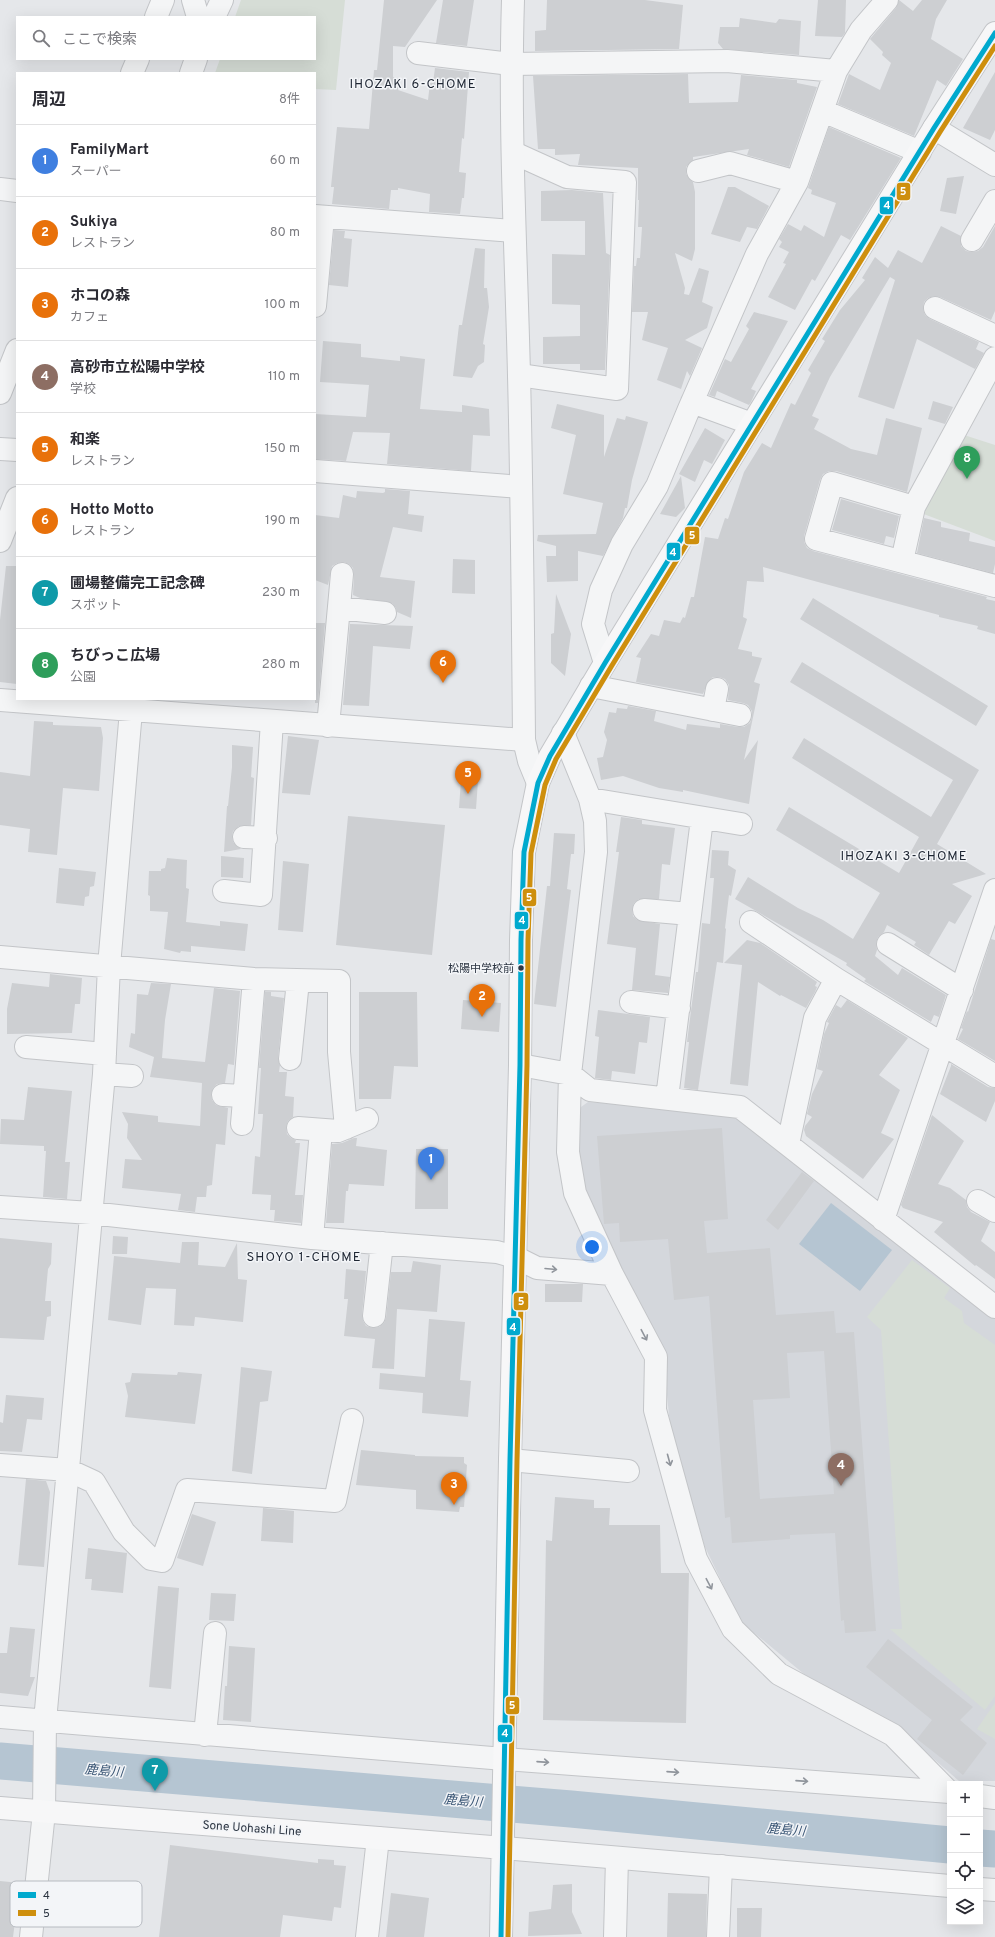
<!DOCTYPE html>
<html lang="ja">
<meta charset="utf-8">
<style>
body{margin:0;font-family:Overpass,"Noto Sans JP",sans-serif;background:#f2f2f3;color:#2b2b33}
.controls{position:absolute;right:12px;bottom:12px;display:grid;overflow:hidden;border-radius:0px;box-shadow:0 4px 16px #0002}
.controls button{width:36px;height:36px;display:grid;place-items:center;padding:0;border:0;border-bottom:1px solid #e1e1e2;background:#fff;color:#2b2b33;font:20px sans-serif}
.you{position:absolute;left:592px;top:1247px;width:14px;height:14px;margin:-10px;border:3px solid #fff;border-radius:50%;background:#1a73e8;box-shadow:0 0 0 6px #1a73e833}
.badge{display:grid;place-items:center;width:26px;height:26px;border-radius:50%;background:#6d737d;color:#fff;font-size:13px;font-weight:700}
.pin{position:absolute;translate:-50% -33px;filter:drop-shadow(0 1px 2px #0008)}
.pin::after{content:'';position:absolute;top:21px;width:14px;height:12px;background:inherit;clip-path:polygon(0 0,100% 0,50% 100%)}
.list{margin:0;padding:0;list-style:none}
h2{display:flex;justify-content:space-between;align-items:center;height:52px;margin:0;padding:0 16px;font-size:17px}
h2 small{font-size:13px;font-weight:400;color:#7c7c81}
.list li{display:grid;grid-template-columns:26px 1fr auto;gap:12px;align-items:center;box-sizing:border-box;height:72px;padding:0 16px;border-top:1px solid #e1e1e2}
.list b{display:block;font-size:15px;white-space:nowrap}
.list p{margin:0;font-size:13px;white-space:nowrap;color:#7c7c81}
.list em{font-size:13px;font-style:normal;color:#7c7c81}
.icon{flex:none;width:22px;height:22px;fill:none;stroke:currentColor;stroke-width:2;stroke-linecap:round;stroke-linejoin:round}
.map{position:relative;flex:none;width:995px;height:1937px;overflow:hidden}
.search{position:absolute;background:#fff;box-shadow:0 4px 16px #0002;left:16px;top:16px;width:300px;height:44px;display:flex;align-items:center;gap:10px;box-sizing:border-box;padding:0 14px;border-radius:0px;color:#7c7c81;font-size:15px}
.panel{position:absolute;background:#fff;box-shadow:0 4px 16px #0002;left:16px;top:72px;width:300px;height:628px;border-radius:0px}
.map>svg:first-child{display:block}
.built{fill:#d4d7dc}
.green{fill:#d6ddd6}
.water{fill:#b5c5d2}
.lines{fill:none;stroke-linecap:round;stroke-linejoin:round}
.river{stroke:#b5c5d2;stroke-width:37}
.building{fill:#cdcfd2;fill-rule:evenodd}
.minor-casing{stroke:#c3c5c8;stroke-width:24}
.tertiary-casing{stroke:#c3c5c8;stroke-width:24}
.secondary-casing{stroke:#c3c5c8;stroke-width:24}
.minor{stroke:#f4f5f6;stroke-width:22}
.tertiary{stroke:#f4f5f6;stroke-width:22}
.secondary{stroke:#f7f7f8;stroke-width:22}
.bus-1-casing{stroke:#f3f5f8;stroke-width:8}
.bus-2-casing{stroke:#f3f5f8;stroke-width:8}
.bus-1{stroke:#00a9ce;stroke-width:5}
.bus-2{stroke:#ce8f0d;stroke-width:5}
.oneway{stroke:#90959c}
.bus-dot{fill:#2c3542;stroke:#f3f5f8;stroke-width:1.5}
.labels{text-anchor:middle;stroke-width:3;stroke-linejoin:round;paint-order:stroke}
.bus-label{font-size:11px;fill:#2c3542;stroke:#f3f5f8;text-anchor:end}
.street-label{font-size:12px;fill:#2c3542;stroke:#f3f5f8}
.neighbourhood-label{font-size:13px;letter-spacing:1px;fill:#1e2633;stroke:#f3f5f8}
.water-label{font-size:13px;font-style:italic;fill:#395574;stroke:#f3f5f8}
.key{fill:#f3f5f8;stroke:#b7bbc1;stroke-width:1}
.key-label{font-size:11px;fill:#2c3542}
.line-badge{stroke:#f3f5f8;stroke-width:1.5}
.badge-label{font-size:11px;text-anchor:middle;font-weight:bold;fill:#fff}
</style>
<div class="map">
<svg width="995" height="1937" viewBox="0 0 995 1937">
<rect width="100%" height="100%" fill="#e5e7ea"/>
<path class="built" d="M588,1102l129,9 21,5 257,198v467h-36l-55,-48 -100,-59 -63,-52 -36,-75 -35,-122 -7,-70 -78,-160 -11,-83z"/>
<path class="green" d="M241,0h104l-9,90 -21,-1v-16h-100l5,-14h95v-42h-80z
M964,435l31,10v96l-74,-28z
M912,1260l38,28 -6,10 18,13 2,12 31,22v351l-10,14 -95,-81h12l-21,-299 -14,-13z
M995,1703v36l-18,-10z"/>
<path class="water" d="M831,1203l61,47 -32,41 -61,-47z"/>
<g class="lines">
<path class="river" d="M0,1761l571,48 379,36
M980,1848l15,1"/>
</g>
<path class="building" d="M384,0h53l-32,47 -12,-1v31l6,2 -1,11 30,10 2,-17h3l2,-15 34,4 -5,67 -2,-1 -3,34 7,1 -2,25h-2l-2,16 -31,-2 1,-18 -32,-6v2h-7l-2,19 -57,-5 2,-17h-3l6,-60 32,2 5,-59h3z
M443,0h31l-7,46 -31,-3z
M547,0h98l38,5 -4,44 -144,2v-20l11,-1z
M818,0h28l-1,33 -3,4 -27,-1z
M899,0l14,11 9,-11h25l-11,19 -5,20 32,20 -17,27 -9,-6 -23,56 -76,-32 11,-30 31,16 11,-27 -9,-8 1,-3 -13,-13 26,-31z
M740,18l36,5 3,-4 22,2 -2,34 -76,-6 -5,-6 2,-16h19z
M995,72v58l-5,10 -27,-12z
M688,74l1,29 49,-1 3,-27 56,5v3l20,4 -28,80 -42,-12 2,-6 -56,8v3l-7,7v7l7,8 2,10v57l-3,12 -17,-8 10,35 -1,6 5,1 10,-27 10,3 -7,31 11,5 -6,21 -22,12 17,8 -12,28 -3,-5 -6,18 -24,-9 11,-32 -26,-8 6,-28h-16l2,-46h2l1,-8h3l2,-31h-4l1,-27h-1v-32l-60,-3 2,-11 -25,1v-6h-17l-5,-73z
M829,127l72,31 -51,82 -9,-5 -26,46 -3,-2 -17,31 -27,-13 18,-33 -3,-1 6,-11 -10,-5 3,-5 -3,-3 9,-15 13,7 3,-6 20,12 12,-34 -25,-9 1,-4 -4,-2z
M964,176l-8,38 -16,-3 7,-33z
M728,187h7l34,19 -12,23 -10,-2 -7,15 -29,-8z
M572,190l31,3 3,60 4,2 -5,115h-25v-6h-37v-27l37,-1v-31l-28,-1v-50l33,1v-34h-44v-30z
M941,226l20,10v10l5,5 6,1 6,-1 5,-4 12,-21v85l-4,9 -51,-23 -6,-1 -6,2 -4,4 -1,7 2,6 5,4 49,23 -3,7 8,4 -9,16 -58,-30 -23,70 -36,-12 37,-117 -5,-3 -60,100 -18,39 7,3 -5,10 37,20 26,6 9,-37 36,10 -15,64 -71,-21h-7l-6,3 -3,6 -16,56v6l3,6 6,3 174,46 -1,2 9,2v33l-18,-5 1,-3 -39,-9v-2l-176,-48 1,15 -17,-1 -4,36 4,2 -9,30 14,3v4l10,2 -8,24 6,2 -16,76 14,-20 -9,64 -66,-14v2l-24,-4 -36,-12 -22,4 -4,-22 6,-1 4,-17 -3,-8 5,-20 7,1 1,-5 10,1 1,-3 28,5 -2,10 32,9 1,-6 33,4v-4l18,3h6l6,-4 2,-6v-6l-4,-6 -5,-2 -15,-3 1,-15 -4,-6 -6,-2h-6l-5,4 -5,13 -67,-12 5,-24 -5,-1 15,-23 8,2 5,-16 16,3 3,-6 2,1 6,-21h3l11,-60 13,2 7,-21 3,1 16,-47 18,-29 9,5 20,-45 4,2 16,-32 -3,-3 17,-29 -3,-2 18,-29 25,-30 -3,-2 13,-21 13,11 10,-18 24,13z
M334,230l11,1 -1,7 8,1 -4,48 -19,-2z
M475,248l10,1 -1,39h3l2,19 -6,37 2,1 -1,17 -6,4 -6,12 -19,-2 6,-51h3z
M754,312l34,9 -37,68 5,2 -5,11 -2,3 -32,-14 -2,6 -6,-2 16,-36 6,3 18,-33 -3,-3z
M323,341l38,3v13l39,4v-5l25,3 -5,50 42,3v-7l27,4 1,27 -17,-1 -2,36 -84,-7 3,-31 -37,-1 -7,29 -31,-2v-45l51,3 3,-32 -49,-3z
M933,401l20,6 -8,17 -17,-5z
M557,404l47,11v42l13,-39 8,2 1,-4 22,6 -16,58 -5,28h-2l-2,10 -20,38 -25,-5v30l-31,1 -1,-26h10v-10l-19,-5 1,-6 58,-1 7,-31 -40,-9 13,-59 -25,-7z
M705,428l20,12 -13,24 -8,-4 -9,22 -16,-8z
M681,476l4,32 -9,9 -16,-3z
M385,489l25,2 -2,23 16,2 -2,16 -29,-5 -13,50 35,4 -4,37 -14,-6 -1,-4 -4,-5 -32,-5 -7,-3 1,-20 -1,-7 -4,-4 -5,-2 -7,1 -5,3 -4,19 -13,-5v-65l24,3 4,-23 13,3 1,-7 26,2 2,-1z
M841,499l58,17 -5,22 -8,-2 -2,8 -52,-14z
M924,518l17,4v5l29,6 -1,8 26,6v17l-2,9 -76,-20z
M453,559l22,1v34l-23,-1z
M6,566h11v118l-17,-2v-62z
M556,594l15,40 -6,42 -14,-13v-29l3,-1z
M813,598l175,108 -12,20 -176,-107z
M315,623h10l-7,80h-3z
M350,624l63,2 -3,23 -37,-3 -4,60 -26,-1z
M802,662l177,108 -42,74 49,30 -34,10 20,12 -17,28 -6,-3 -20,34 -15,-10 2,-3 -29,-17 -3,7 -6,5 -2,6 1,7 -2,6 23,19 4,-7 44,27 -7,22 -5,-2 -3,7 -67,-41 2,-2 -20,-14 1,-2 -112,-64 13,-22 50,31 25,12 30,19 27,-46 -104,-63 13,-23 110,66 20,-36 -127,-79 12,-20 127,79 22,-37 -163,-98z
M34,721l19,1v3l48,2 2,11 -4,53 -36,-3 -6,67 -29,-3 2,-23 -30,-4v-53l30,4z
M288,736l31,4 -9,55 -28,-2z
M232,745l21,2 -2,30 3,1 -3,47 -12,1 -6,5 -1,5 1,6 8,7 -17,3 3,-46h1l4,-39z
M461,780l17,1 -2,28 -17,-1z
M348,816l97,9 -13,130 -96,-10z
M621,817l21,3v4l33,4 -5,37 -8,-1 -3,35h-20l-5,4 -2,6 1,7 4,4 23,4 -5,51 15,2 -2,16 -36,-3 4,-42 -29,-4 12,-92h-3z
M554,833l21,1 -1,20h-3l-4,35 4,1 -15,117 -22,-3 13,-118h3z
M712,850l17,1 -1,14 8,5 -5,26 -2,-1 -4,33 1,1 -3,34 -6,-1 -19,128 -14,-2 5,-46h-2l9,-70h2l4,-49 8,1 4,-46h-4z
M221,856l23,2 -1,20 -22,-1z
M167,858l20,2 -1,28 3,1 -3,33 34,4v-5l28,3 -3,27 -54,-5v6l-10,-1 -1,2 -16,-4 4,-37 -18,-1v-15l-2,-1 1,-24h12v-2l4,-1z
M283,861l26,3 -6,68 -25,-2z
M59,868l37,4 -2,14 -4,1 -1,9 -4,1 -1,9 -28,-3z
M991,939l4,1v121l-37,-22 5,-10 -2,-1 6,-17 1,1z
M747,940l13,3 57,39 -2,4 2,1 -2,5 -9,16 -25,-13 -1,1 -22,-14 -10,104 -18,-2 12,-119 -18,-2z
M50,974l32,4 -2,26h-5l-3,29 -65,1v-25l5,-26 37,4z
M151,983l20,1 -6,36 -3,38 43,4 9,-74 26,3 -6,74 -6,-1 -3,19 -8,1 -4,4 -2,6 1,6 4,5 12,3 -3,37 -9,-1 -4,41 -5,1 -1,11h-9l-2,15 -17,-2 3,-16 -59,-6 3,-29 17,1 -15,-22 1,-14 -6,-12 36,4v6l42,4 2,-43 -52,-6 4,-20 -25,-10 2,-14 4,1 2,-40 11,1z
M265,992h6v4l13,2 -6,60 2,7 -1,7h8l-2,24 9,1 -1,20 -5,4 -2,6 1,7 4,4 5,2 -1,3h5l-5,52h8l-2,28 -27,-2 1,-11h-5l1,-15 -19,-1 3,-38 5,1 3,-43h-5l3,-46h-2z
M359,992h58l1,75 -24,-1 -3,33h-32z
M463,1000l38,3 -2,29 -38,-3z
M847,1000l61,38 -29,37 21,15 -19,43 13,6 -31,40 -57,-43 -2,-6 1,-4 7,-9 -5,-3 5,-20 11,-23 -6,-2 7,-35 5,-11 -2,-1 9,-17 5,3z
M598,1010l52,7 -3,26 -8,-1 -4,32 -23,-3 -1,9 -16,-2 4,-41 -4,-1z
M951,1064l37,23 7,1v13l-9,21 -46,-28 11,-28z
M28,1087l44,4 -7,71h5l-3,37 -24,-2 3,-46h-2v-5l-44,-2 1,-25 23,1z
M932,1115l32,26 -26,43 12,4 16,12 1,7 4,5 19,10 -9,19 14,11v27l-19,-14 -1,1 -41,-34 9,-10 -40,-14 -2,-3z
M722,1128l6,91 -24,2 3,32 63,-5 6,67 58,-4 2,22 18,-1 22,299 -31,2 -1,-13 -3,1 -6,-88 -45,2v4l-58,4 -2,-26 -5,1 -16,-222 -35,4 -6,-61 -48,3 -1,-19 -15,1 -7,-88zM824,1351l10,143 -74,5 -7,-99 37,-2 -3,-45z
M354,1138h3l-1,8 31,4 -3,36 -35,-2 -1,7h-2l-2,32h-18l6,-79 10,-1z
M416,1149h32v60h-33z
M802,1172l12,9 -36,49 -12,-10z
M113,1236l15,1 -1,17h-15z
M0,1238l52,5 -1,21 -3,5 -3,32h6v15l-4,1 -3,23 -44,-2z
M182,1242h17l-1,23 27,2 12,-24 1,36 9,1 -4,42 -48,-5 -1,9 -20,-1 2,-36 -30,-1 -5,37 -33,-5 6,-64 66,7z
M413,1261l28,4 -4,47 -40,-3 -3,60 -22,-1 3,-29 -31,-3 4,-37h-4l2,-30 20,2 -4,44 1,6 3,5 7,2 6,-1 5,-4 2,-5 5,-46h20z
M545,1284h38l-1,18h-37z
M429,1319l36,3 -5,58 11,1 -3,36 -46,-4 1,-20 -44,-4 1,-16 45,4z
M241,1367l31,4 -4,30 -8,1 -8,72 -20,-3z
M178,1372l24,2 -7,50 -70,-7 3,-21 -3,-13 5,-1 2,-9 45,2z
M6,1395l38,3 -2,22 -15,-1 -5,33 -22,-1v-29l3,1z
M361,1450l54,5v1l49,1v6l3,2 -3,42h-4l-1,5 -43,-3v-19l-60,-5z
M26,1479l20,2 4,11 -6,75 -26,-2z
M555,1497l39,3v8h16l-1,17h51l1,48h28l-3,150 -143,-3 3,-180 6,1z
M263,1508l31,3 -1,32 -32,-2z
M192,1514l24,8 -13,44 -26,-8z
M88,1548l39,5 -4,40 -32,-3 1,-11h-7z
M158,1586l21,2 -8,101 -22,-2z
M211,1593l25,1 -2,27 -25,-1z
M10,1627l25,2 -5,48h5l-7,19 -28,-3v-40h7z
M888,1639l85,68 -13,13 27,23 -24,32 -46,-36 15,-19 -66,-53z
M229,1646l26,2 -4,74 -28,-2 2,-34h2z
M170,1845l148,18v-4l16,1v5l12,1 -5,42 -7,-1 -2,14 -49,-6 -3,22h-121z
M0,1881l20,2 -7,54h-13z
M572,1884v28l10,22 -54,2 1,-24 22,-3 2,-24z
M391,1893l38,5 -5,39h-38z
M668,1893l39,1 -1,43h-39z
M737,1908h25l-1,29h-24z"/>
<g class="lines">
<defs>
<path id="minor" d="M193,0l5,17
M156,17l7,-17
M214,17l8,-17
M418,53l93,11 216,-3 109,10
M132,73l6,-14
M191,73l5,-14
M823,111l97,41
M934,128l61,37
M514,153l53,24 58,5 -8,207 -98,-14
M698,171l32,-8 67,19
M0,189l17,2
M315,216l199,15
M972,240l23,-39
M315,306l8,-89
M935,308l60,28
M0,393l17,-43
M692,402l60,22
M0,449l17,1
M315,471l206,16
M914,507l-82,-24 -16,56 179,47
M0,541l17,-43
M902,561l12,-54 81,-149
M339,608l46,5
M605,663l-12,-39 8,-34 21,-46 35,-58 32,-77 68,-155 40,-72 39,-111 25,-41 26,-30
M591,686l149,29
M0,700l524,40
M713,710l4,-21
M328,726l14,-152
M563,733l27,66 5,22 1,31 -26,222 -2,78 7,41 37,81
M590,799l151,25
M244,837l22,1
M224,891l37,4 11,-174
M644,910l46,4
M751,922l85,57 159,97
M888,944l74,46
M0,957l254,22 85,2v71l7,76
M631,1002l48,6
M26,1047l79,7
M290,1059l8,-78
M520,1065l50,9 20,16 150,17 255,200
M104,1074l28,2
M223,1095l21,1
M667,1098l35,-279
M242,1124l12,-145
M298,1128l40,3 29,-12
M788,1144l27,-126 21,-39
M978,1201l17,10
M0,1207l91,6 221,25 185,14 18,5 22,11 75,6 44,83 -1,53 41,149 37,70 46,45 114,61 56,57
M883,1220l112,-330
M312,1238l9,-108
M374,1316l8,-73
M510,1460l118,11
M0,1465l68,5 26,12 30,50 27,27 11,2 25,-71 148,11 17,-81
M0,1717l504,42 446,33
M205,1735l10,-102
M980,1796l15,2
M31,1937l13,-125 1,-91 59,-647 5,-108 23,-267
M367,1937l11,-99
M615,1937l2,-79
M718,1937l3,-71"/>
<path id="tertiary" d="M513,0c-4,125 3,250 6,375 3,122 4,243 5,365l5,21 9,22
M504,1848l446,38
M980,1889l15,1"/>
<path id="secondary" d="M0,1808l504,40
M501,1937l9,-477 10,-395 1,-125 3,-88 14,-69 12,-27 55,-93 329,-535 61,-95"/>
</defs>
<use href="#minor" class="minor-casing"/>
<use href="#tertiary" class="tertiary-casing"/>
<use href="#secondary" class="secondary-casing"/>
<use href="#minor" class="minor"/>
<use href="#tertiary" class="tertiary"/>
<use href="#secondary" class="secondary"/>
<defs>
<path id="bus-1" d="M501,1937l9,-477 10,-395 1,-125 3,-88 14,-69 12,-27 55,-93 329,-535 61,-95"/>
<path id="bus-2" d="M508,1937l9,-477 10,-395 1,-125 3,-87 14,-68 11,-26 55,-92 329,-535 55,-86"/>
</defs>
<use href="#bus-1" class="bus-1-casing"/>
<use href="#bus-2" class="bus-2-casing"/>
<use href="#bus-1" class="bus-1"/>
<use href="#bus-2" class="bus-2"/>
</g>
<defs><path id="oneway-shaft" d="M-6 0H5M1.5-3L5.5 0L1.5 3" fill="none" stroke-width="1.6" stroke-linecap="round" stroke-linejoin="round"/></defs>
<g class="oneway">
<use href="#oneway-shaft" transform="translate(551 1269) rotate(5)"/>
<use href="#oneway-shaft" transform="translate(644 1335) rotate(62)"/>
<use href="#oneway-shaft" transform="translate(669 1460) rotate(75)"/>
<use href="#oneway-shaft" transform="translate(709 1584) rotate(62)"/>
<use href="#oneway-shaft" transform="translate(543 1762) rotate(4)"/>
<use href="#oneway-shaft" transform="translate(673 1772) rotate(4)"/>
<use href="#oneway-shaft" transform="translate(802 1781) rotate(4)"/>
</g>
<circle class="bus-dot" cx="521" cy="968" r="3.5"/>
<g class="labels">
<g class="bus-label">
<text x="514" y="972">松陽中学校前</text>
</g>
<g class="street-label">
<text transform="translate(252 1828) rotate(4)" y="4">Sone Uohashi Line</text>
</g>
<g class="neighbourhood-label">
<text x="413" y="88">IHOZAKI 6-CHOME</text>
<text x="904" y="860">IHOZAKI 3-CHOME</text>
<text x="304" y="1261">SHOYO 1-CHOME</text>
</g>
<g class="water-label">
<text transform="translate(104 1770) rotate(5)" y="5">鹿島川</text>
<text transform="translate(463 1800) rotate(5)" y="5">鹿島川</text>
<text transform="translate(786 1829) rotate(5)" y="5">鹿島川</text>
</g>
</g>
<rect x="10" y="1881" width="132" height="46" rx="6" class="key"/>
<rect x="18" y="1892" width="18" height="6" fill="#00a9ce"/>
<rect x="18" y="1910" width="18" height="6" fill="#ce8f0d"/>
<g class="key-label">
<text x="43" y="1899">4</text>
<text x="43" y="1917">5</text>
</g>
<g class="line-badge">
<rect x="896" y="182" width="15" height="19" rx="4" fill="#ce8f0d"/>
<rect x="879" y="196" width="15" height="19" rx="4" fill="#00a9ce"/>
<rect x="684" y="526" width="16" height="19" rx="4" fill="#ce8f0d"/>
<rect x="666" y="542" width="15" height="19" rx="4" fill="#00a9ce"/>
<rect x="522" y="888" width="15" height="19" rx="4" fill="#ce8f0d"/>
<rect x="514" y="911" width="15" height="19" rx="4" fill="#00a9ce"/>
<rect x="513" y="1292" width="16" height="19" rx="4" fill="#ce8f0d"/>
<rect x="506" y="1317" width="15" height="19" rx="4" fill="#00a9ce"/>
<rect x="505" y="1696" width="15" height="19" rx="4" fill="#ce8f0d"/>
<rect x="497" y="1724" width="16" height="19" rx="4" fill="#00a9ce"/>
</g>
<g class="badge-label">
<text x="903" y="195">5</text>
<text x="887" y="209">4</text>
<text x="692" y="539">5</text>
<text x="673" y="556">4</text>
<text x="529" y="901">5</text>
<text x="522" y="924">4</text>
<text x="521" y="1305">5</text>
<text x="513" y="1331">4</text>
<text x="512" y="1709">5</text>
<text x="505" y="1737">4</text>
</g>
</svg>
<div class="controls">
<button>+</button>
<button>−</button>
<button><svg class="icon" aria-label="locate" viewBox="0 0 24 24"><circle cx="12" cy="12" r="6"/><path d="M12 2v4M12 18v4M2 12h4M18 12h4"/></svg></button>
<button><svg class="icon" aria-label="layers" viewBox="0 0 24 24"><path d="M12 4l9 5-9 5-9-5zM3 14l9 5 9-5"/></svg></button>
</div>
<div class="you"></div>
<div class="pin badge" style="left:431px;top:1180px;background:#3f7fe0">1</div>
<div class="pin badge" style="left:482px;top:1017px;background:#e8710a">2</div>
<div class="pin badge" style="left:454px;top:1505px;background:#e8710a">3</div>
<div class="pin badge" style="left:841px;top:1486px;background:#8d6e63">4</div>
<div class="pin badge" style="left:468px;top:794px;background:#e8710a">5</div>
<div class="pin badge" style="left:443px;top:683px;background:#e8710a">6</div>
<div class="pin badge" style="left:155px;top:1791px;background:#0f9aa8">7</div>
<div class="pin badge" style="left:967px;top:479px;background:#2e9e5b">8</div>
<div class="search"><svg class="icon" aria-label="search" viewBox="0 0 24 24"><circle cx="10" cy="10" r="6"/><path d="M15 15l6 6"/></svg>ここで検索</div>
<section class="panel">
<h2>周辺<small>8件</small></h2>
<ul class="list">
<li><span class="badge" style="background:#3f7fe0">1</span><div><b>FamilyMart</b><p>スーパー</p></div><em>60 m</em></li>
<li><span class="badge" style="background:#e8710a">2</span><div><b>Sukiya</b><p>レストラン</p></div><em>80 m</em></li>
<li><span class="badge" style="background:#e8710a">3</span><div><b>ホコの森</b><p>カフェ</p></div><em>100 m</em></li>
<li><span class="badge" style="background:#8d6e63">4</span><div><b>高砂市立松陽中学校</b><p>学校</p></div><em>110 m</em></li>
<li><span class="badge" style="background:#e8710a">5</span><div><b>和楽</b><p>レストラン</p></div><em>150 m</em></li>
<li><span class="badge" style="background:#e8710a">6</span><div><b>Hotto Motto</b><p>レストラン</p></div><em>190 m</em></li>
<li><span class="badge" style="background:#0f9aa8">7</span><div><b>圃場整備完工記念碑</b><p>スポット</p></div><em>230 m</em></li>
<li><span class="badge" style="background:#2e9e5b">8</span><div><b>ちびっこ広場</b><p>公園</p></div><em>280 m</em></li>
</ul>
</section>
</div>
